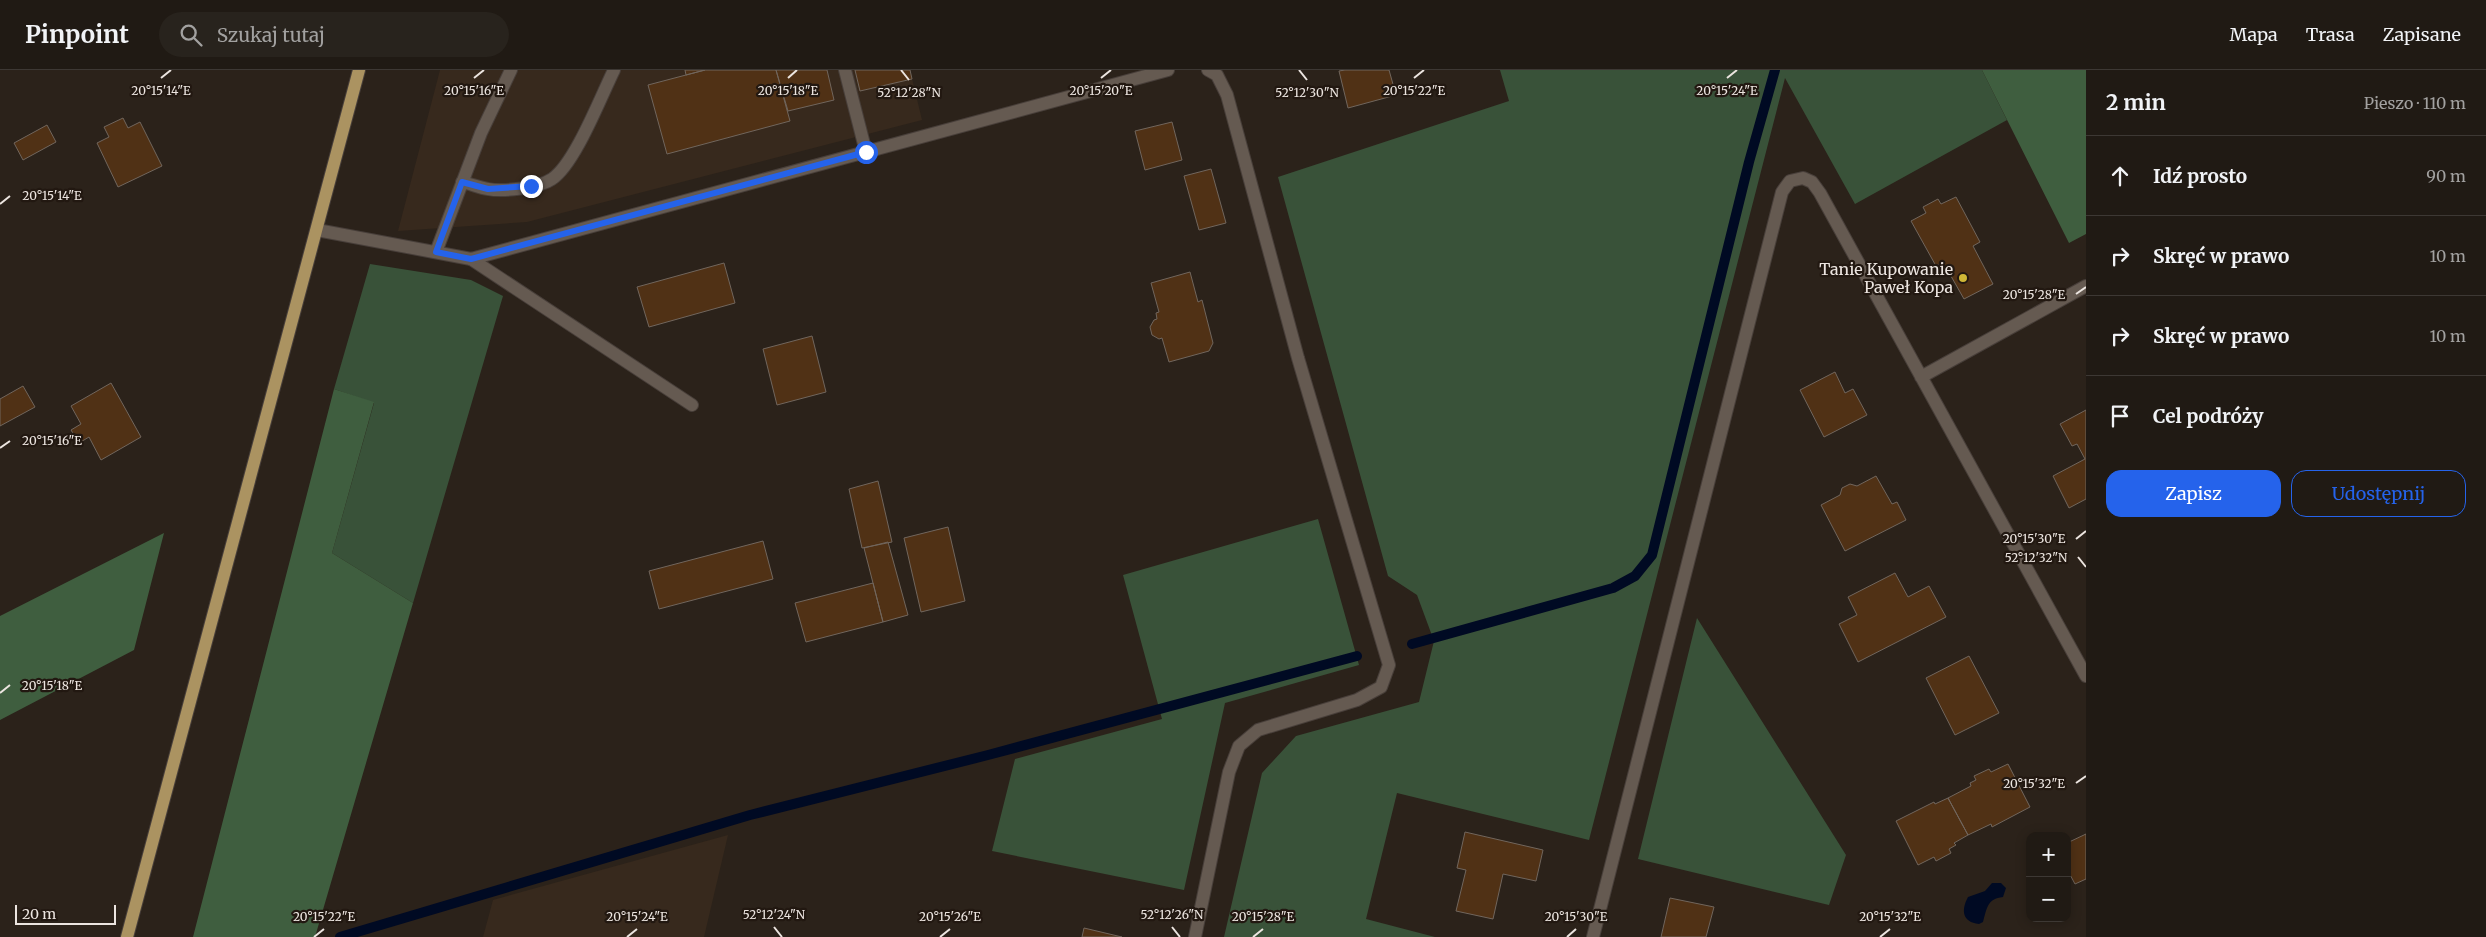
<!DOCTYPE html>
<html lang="pl">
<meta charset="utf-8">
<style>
body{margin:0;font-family:Merriweather,serif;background:#28231d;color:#f1f3f6}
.controls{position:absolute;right:15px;bottom:15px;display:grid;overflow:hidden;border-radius:10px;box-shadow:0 2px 12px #0003}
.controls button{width:45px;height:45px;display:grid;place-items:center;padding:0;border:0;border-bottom:1px solid #3d3834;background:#201a14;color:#f1f3f6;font:25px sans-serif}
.scale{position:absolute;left:15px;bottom:12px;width:101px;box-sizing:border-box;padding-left:5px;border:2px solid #ece5e0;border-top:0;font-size:14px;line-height:18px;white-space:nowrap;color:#ece5e0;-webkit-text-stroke:4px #221811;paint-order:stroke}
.stop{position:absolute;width:15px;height:15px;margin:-11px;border:4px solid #2563eb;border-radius:50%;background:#fff}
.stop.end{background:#2563eb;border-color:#fff;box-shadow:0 1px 5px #0008}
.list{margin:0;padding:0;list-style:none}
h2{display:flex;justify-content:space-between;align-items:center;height:65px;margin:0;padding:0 20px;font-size:21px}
h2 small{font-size:16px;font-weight:400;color:#a2a1a0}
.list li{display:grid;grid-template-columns:32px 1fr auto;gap:15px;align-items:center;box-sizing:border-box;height:80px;padding:0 20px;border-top:1px solid #3d3834}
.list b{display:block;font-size:19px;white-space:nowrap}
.list em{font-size:16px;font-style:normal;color:#a2a1a0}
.actions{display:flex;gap:10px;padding:15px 20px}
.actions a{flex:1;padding:11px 0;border:1px solid #2563eb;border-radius:15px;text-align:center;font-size:18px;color:#2563eb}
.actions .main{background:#2563eb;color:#fff}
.icon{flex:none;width:28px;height:28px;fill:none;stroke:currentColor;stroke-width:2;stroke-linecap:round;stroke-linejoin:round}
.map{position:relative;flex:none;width:2086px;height:867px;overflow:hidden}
header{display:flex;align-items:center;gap:30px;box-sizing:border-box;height:70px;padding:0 25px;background:#201a14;border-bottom:1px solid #3d3834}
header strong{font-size:24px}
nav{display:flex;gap:28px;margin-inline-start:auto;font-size:18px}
.search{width:350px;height:45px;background:#28231d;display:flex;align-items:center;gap:12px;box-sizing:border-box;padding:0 18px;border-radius:28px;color:#a2a1a0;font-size:19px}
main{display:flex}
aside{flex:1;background:#201a14}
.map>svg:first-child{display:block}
.built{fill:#37291d}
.green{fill:#395239}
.forest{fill:#3f5e3f}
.water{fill:#000a23}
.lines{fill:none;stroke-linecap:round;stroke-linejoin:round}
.stream{stroke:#000a23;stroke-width:10}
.building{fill:#503115;stroke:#71665d}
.service-casing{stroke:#483f3a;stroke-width:14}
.minor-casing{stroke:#483f3a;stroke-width:14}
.primary-casing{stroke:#483f3a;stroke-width:14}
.service{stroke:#655a51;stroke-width:12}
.minor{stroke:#655a51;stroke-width:12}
.primary{stroke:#ab9361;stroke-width:12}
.route{stroke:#2563eb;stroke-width:6}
.ticks{fill:none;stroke:#ece5e0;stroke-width:2}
.poi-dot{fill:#d0b736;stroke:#221811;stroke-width:2}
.labels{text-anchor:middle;stroke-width:4.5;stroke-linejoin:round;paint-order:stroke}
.poi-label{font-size:16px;fill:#ece5e0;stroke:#221811;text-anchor:end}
.ticks-label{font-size:12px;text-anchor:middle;fill:#ece5e0;stroke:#221811;stroke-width:4.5;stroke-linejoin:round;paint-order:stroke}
</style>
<header>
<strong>Pinpoint</strong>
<div class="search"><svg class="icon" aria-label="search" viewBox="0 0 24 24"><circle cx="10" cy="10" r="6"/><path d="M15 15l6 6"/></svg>Szukaj tutaj</div>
<nav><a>Mapa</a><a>Trasa</a><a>Zapisane</a></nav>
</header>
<main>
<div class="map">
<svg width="2086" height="867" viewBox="0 0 2086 867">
<rect width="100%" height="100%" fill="#2b221a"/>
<path class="built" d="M440,0h470l12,50 -395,102 -129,9z
M728,765l-24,102h-221l10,-37z"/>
<path class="green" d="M1500,0h482l25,50 -152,84 -70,-126 -196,762 -192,-47 -31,126 69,18h-211l38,-164 34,-37 123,-34 15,-61 -17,-46 -29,-19 -110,-399 231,-76z
M370,194l101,16 32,16 -90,307 -81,-50 42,-150 -40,-14z
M1318,449l41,146 -134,38 -41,187 -192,-39 23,-92 147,-40 -39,-144z
M1697,548l149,237 -17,50 -191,-46z"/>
<path class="forest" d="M1982,0h104v164l-17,9z
M334,319l40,13 -42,151 81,50 -98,334h-122z
M164,463l-30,117 -134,70v-104z"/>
<path class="water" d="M1992,813h9l5,5 -3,9c-16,2 -16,11 -20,25l-4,2c-17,-2 -18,-14 -11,-27l17,-6z"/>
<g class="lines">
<path class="stream" d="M1412,574l201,-56 22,-12 17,-21 97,-393 26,-92
M340,867l410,-122 238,-60 369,-99"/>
</g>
<path class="building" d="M685,0h20l-19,5z
M705,0h71l14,51 -123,33 -19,-69z
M776,0h51l7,30 -46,11z
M855,0h55l2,9 -52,12z
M1345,0h44l7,25 -48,13 -9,-37z
M123,48l5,10 12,-6 22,44 -44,21 -21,-44 12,-6 -5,-10z
M1172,52l10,38 -37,10 -10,-39z
M47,55l9,17 -33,18 -9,-17z
M1211,99l15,54 -27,7 -15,-54z
M1956,127l24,45 -7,4 20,38 -29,15 -21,-37 -7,4 -25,-45 15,-8 -3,-6 15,-8 3,5z
M724,193l11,40 -86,24 -12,-40z
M1190,202l8,30 4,-2 11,43 -4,8 -40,11 -7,-24 -3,1 -7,-4 -2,-8 4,-7 3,-1 -1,-6 3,-1 -8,-29z
M812,266l14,56 -49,13 -14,-56z
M1835,302l10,21 8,-4 14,26 -43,22 -24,-47z
M111,313l30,54 -40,23 -12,-23 -10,6 -8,-13 10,-6 -10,-18z
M23,316l12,21 -35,19v-27z
M2086,340v89l-17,9 -16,-32 32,-17 -8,-15 -5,2 -12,-22z
M1876,406l16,28 5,-2 9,18 -61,31 -24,-46 19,-10 2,-7 8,-4 7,2z
M878,411l14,61 -30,6 -13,-59z
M948,457l17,74 -44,11 -17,-74z
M763,471l10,38 -114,30 -10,-38z
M888,472l20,73 -25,7 -19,-74z
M1895,503l13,24 21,-11 17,31 -88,45 -19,-38 18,-9 -9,-18z
M873,513l10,39 -77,20 -11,-39z
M1969,586l30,57 -44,22 -29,-57z
M2008,694l22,43 -38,20 -1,-3 -23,11 -20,-37 23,-12 -1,-3 6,-3 -2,-4 15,-7 2,3z
M1948,728l20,37 -14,8 2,2 -7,4 2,4 -15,8 -2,-4 -16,8 -22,-44 38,-19 1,2z
M1465,762l78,18 -7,31 -33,-7 -10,45 -37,-8 10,-41 -9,-2z
M2086,764v45l-11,5 -8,-15v-26z
M1670,828l44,9 -8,30h-45z
M1084,858l38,9h-40z"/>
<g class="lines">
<defs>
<path id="service" d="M845,0l21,82
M462,112c9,2 18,6 26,7 15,3 51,-1 64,-10 23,-15 49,-83 62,-109
M436,182l45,-119 30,-63
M471,189l221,146"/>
<path id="minor" d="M317,160l154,29 697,-189
M1921,307l165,-91
M1195,867l34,-165 10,-26 19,-16 99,-30 24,-13 8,-22 -91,-307 -71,-263 -10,-20 -9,-5
M1593,867l189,-745 8,-11 13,-3 9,4 8,11 266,483"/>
<path id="primary" d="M127,867l232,-867"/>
</defs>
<use href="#service" class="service-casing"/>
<use href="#minor" class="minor-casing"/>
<use href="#primary" class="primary-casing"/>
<use href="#service" class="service"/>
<use href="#minor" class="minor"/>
<use href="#primary" class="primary"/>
</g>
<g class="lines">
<path class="route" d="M531,116l-43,3 -26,-7 -26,70 35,7 395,-107"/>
</g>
<path class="ticks" d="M901,0l8,10M1299,0l8,10M161,8l10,-8M474,8l10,-8M788,8l9,-8M1101,8l10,-8M1414,8l10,-8M1727,8l10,-8M0,134l10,-8M2076,224l10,-7M0,378l10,-7M2076,469l10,-8M2078,487l8,10M0,623l10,-8M2076,713l10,-7M774,857l8,10M1172,857l8,10M314,867l10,-8M627,867l10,-8M940,867l10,-8M1253,867l10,-8M1567,867l9,-8M1880,867l10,-8"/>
<circle class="poi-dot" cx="1963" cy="208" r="5"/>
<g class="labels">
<g class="poi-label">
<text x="1953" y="205">Tanie Kupowanie<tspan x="1953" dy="18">Paweł Kopa</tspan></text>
</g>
</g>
<g class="ticks-label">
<text x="161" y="25">20°15'14"E</text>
<text x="474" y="25">20°15'16"E</text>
<text x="788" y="25">20°15'18"E</text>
<text x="1101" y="25">20°15'20"E</text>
<text x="1414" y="25">20°15'22"E</text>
<text x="1727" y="25">20°15'24"E</text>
<text x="909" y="27">52°12'28"N</text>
<text x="1307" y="27">52°12'30"N</text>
<text x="52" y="130">20°15'14"E</text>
<text x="2034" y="229">20°15'28"E</text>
<text x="52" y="375">20°15'16"E</text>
<text x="2034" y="473">20°15'30"E</text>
<text x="2036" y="492">52°12'32"N</text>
<text x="52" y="620">20°15'18"E</text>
<text x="2034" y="718">20°15'32"E</text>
<text x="774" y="849">52°12'24"N</text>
<text x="1172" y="849">52°12'26"N</text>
<text x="324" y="851">20°15'22"E</text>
<text x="637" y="851">20°15'24"E</text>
<text x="950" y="851">20°15'26"E</text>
<text x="1263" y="851">20°15'28"E</text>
<text x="1576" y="851">20°15'30"E</text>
<text x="1890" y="851">20°15'32"E</text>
</g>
</svg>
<div class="controls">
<button>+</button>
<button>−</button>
</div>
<div class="scale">20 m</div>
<div class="stop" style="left:866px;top:82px"></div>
<div class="stop end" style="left:531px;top:116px"></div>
</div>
<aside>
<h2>2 min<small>Pieszo · 110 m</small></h2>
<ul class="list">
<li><svg class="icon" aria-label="ahead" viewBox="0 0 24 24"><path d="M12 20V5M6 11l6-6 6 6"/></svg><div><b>Idź prosto</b></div><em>90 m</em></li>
<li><svg class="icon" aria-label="right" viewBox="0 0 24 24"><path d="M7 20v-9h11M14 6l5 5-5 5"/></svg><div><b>Skręć w prawo</b></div><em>10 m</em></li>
<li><svg class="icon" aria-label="right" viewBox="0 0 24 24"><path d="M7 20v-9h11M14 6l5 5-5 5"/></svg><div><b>Skręć w prawo</b></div><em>10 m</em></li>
<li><svg class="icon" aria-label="arrive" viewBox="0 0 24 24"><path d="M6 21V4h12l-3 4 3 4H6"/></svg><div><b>Cel podróży</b></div></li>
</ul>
<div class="actions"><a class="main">Zapisz</a><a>Udostępnij</a></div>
</aside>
</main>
